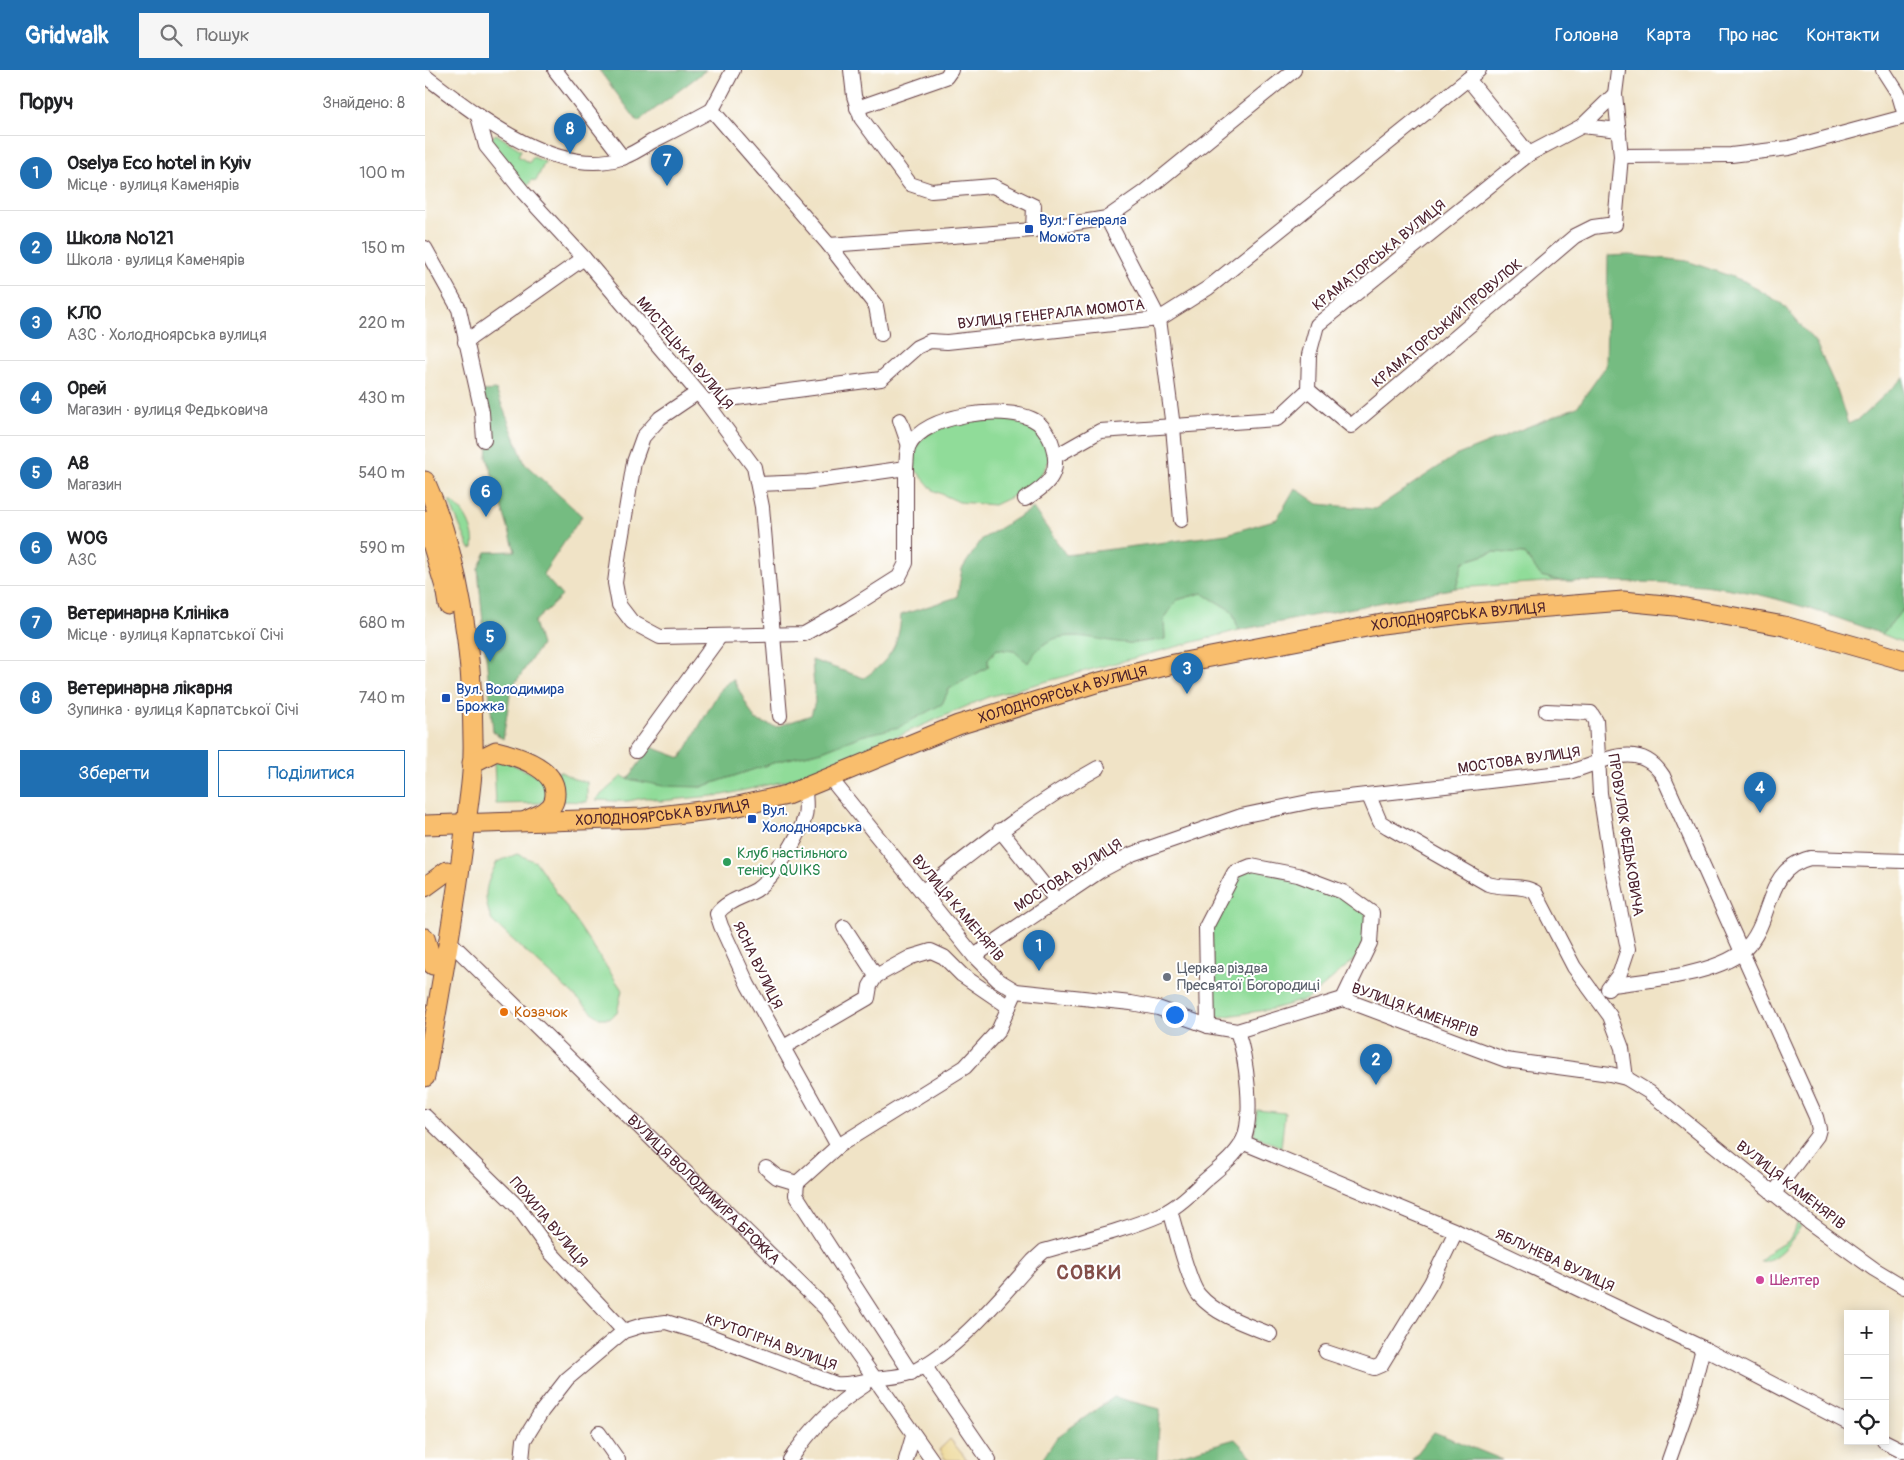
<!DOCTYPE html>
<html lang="uk">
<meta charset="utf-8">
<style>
body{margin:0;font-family:Pangolin,sans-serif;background:#f6f6f6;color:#202124}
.controls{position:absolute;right:15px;bottom:15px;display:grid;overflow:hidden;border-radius:0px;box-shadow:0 2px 12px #0003}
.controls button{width:45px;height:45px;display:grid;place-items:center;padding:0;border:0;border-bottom:1px solid #e0e0e0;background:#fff;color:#202124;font:25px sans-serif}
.you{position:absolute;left:749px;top:944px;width:18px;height:18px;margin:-12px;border:4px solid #fff;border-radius:50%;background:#1a73e8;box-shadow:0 0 0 8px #1a73e833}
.badge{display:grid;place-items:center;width:32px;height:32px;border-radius:50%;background:#1f6fb2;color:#fff;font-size:16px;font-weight:700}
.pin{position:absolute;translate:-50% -41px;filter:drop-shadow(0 1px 2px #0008)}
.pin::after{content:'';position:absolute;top:26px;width:18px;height:15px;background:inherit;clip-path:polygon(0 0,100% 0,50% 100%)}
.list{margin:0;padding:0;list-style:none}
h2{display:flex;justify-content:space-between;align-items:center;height:65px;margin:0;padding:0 20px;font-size:21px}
h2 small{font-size:16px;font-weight:400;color:#757577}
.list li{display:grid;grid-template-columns:32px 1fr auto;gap:15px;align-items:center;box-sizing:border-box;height:75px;padding:0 20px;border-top:1px solid #e0e0e0}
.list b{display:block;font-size:19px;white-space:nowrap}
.list p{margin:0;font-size:16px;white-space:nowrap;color:#757577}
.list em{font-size:16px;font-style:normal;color:#757577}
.actions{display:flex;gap:10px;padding:15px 20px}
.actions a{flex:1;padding:11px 0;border:1px solid #1f6fb2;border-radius:0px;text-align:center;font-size:18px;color:#1f6fb2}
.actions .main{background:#1f6fb2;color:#fff}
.icon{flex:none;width:28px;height:28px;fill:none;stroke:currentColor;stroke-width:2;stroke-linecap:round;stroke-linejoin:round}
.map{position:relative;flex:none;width:1479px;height:1390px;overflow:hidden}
header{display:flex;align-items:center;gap:30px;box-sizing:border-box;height:70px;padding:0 25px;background:#1f6fb2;color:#fff}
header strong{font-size:24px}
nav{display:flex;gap:28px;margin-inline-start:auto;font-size:18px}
.search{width:350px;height:45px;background:#f6f6f6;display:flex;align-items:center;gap:12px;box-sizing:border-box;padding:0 18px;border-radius:0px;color:#757577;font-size:19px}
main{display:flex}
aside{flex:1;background:#fff}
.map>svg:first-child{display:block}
.green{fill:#90dc99;stroke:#6d7e62}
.forest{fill:#74bc81;stroke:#5f6e56}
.sand{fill:#eeda9e;stroke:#9c7c64}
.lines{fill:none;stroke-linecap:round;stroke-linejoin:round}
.minor-casing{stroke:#633c42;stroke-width:16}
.major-casing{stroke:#633c42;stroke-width:21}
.minor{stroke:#fff;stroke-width:14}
.major{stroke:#f9be6d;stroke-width:19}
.transit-dot{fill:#1a4fb4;stroke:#fff;stroke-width:2}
.leisure-dot{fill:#2e9e5b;stroke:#fff;stroke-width:2}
.worship-dot{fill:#6b7280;stroke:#fff;stroke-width:2}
.food-dot{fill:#e8710a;stroke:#fff;stroke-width:2}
.hotel-dot{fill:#d1479c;stroke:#fff;stroke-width:2}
.labels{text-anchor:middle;stroke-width:4;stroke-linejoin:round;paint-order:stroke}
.transit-label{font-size:15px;fill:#164399;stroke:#fff;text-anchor:start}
.street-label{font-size:15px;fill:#4a1f2b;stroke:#fff}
.leisure-label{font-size:15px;fill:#27864d;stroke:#fff;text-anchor:start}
.worship-label{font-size:15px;fill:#5b616d;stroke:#fff;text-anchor:start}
.food-label{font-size:15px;fill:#c56008;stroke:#fff;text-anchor:start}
.hotel-label{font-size:15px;fill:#b23c85;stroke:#fff;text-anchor:start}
.district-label{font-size:20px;font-weight:bold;letter-spacing:1px;fill:#844e49;stroke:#fff}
</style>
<header>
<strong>Gridwalk</strong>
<div class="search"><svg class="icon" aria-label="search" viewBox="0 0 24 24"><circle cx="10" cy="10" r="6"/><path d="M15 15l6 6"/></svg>Пошук</div>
<nav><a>Головна</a><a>Карта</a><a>Про нас</a><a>Контакти</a></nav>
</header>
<main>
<aside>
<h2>Поруч<small>Знайдено: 8</small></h2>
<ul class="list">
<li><span class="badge">1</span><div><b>Oselya Eco hotel in Kyiv</b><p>Місце · вулиця Каменярів</p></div><em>100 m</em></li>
<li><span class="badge">2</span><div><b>Школа №121</b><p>Школа · вулиця Каменярів</p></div><em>150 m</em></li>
<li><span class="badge">3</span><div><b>КЛО</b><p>АЗС · Холодноярська вулиця</p></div><em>220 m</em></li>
<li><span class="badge">4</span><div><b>Орей</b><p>Магазин · вулиця Федьковича</p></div><em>430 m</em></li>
<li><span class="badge">5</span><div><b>А8</b><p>Магазин</p></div><em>540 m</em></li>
<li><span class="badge">6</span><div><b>WOG</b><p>АЗС</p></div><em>590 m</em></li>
<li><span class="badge">7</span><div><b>Ветеринарна Клініка</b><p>Місце · вулиця Карпатської Січі</p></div><em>680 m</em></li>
<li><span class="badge">8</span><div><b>Ветеринарна лікарня</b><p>Зупинка · вулиця Карпатської Січі</p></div><em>740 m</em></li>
</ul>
<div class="actions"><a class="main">Зберегти</a><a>Поділитися</a></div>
</aside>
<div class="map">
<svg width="1479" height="1390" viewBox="0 0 1479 1390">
<rect width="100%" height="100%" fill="#fff"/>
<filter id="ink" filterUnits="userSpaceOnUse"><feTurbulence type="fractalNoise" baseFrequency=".02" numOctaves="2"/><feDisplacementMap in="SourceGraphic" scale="10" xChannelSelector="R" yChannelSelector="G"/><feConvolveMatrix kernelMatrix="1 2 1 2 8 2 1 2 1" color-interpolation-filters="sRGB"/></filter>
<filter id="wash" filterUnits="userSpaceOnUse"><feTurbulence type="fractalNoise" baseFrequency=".0096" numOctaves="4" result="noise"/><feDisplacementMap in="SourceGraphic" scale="20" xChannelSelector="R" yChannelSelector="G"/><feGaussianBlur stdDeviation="1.12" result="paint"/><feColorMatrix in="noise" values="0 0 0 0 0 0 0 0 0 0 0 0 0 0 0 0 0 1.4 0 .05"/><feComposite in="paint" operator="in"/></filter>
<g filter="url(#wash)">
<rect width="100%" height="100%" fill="#f0e3c6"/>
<path class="green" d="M71,64l25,16 -3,6 11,7 4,-6 12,5 -9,19 -4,-1 -7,9 -36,-45 1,-5z
M578,348c30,7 40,11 46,43l-12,20 -20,13 -23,11 -35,-3 -26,-12 -19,-22 -3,-16 15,-17 29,-13z
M24,431c15,6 27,31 24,47l-3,1z
M1069,482l31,2 16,22 19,5 -104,7 7,-26z
M777,523l30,18 7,19 -251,67 -157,68 -46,16 -62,14 -63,6c-12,-6 -20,-2 -32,0 -11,1 -22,-1 -33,-1l27,-24 6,3 73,8 78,-26 43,-10 120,-47 7,-15 39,-22v-8l9,-10 36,4 20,-16 32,-1 44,7 36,-4 -1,-20 13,-19z
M1479,538v35l-22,-9z
M75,689l47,21 -1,18 -6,5 -44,1 -2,-42z
M134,701l15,8 13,3v20l-25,-1 -6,-25z
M92,784l19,8 86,128 -5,23 -7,5h-11l-107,-97c-10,-26 -7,-35 5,-59z
M824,797l93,27 27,19 -1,30 -12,15 -48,41 -36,10 -58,9 -3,-92 26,-51z
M832,1040l28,3 -4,34 -27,-12z
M1373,1153l3,3c-8,14 -24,35 -41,36l9,-10 20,-12z"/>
<path class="forest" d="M174,0h107l-68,52z
M1205,185l57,6 57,20 38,23 34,39 21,47 11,34 11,-5 45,-42v231l-22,26c-58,-21 -118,-43 -180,-49 -47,-4 -95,-3 -142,-4l-19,-5 -16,-22 -31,-2 -31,10 -7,26 -217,42 -7,-19 -30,-18 -25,7 -13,19 1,20c-12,2 -24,4 -35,4 -39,-1 -77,-24 -102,20l-14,-12 -17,-2 -9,10v8l-39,22 -7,15 -43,23 -38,9 -39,15 -43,10 -78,26 -38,-1 -35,-7 23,-32 30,11 40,-70 12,-9 22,41 21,7 35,-12 4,-13 -3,-42 52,18c25,-17 35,-32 37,-63l56,-18 5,-28 20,-30 51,-31 33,47 161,-21 50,-15 18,-31 23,16 57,5 80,-53 122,-49 29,-41 2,-110z
M71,320l29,74 57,52 -39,58 19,22 -28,26 7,23 -30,44 -8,50 -10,-8 -15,-162 8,-17 29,-1 -28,-94 2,-20 -7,-46z
M689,1327l46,12 -3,51h-115l15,-23z
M1009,1362l69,28h-91z
M810,1369l20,21h-93z"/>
<path class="sand" d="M525,1369l17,21h-21l-7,-10z"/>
</g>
<g filter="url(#ink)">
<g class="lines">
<defs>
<g id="minor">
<path d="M130,0l68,88"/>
<path d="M426,0l3,26 7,22 49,66 21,7 62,-5 41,20 -1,24"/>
<path d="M1458,0l16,25 5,17"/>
<path d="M0,6c50,38 130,103 196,82 10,-3 21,-10 30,-16 20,-10 41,-21 61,-32"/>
<path d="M1043,9l61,75"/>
<path d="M432,38l89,-31 5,-7"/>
<path d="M287,40l117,135 47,61 5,28"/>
<path d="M287,40l21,-40"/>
<path d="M53,46l8,30 38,47 60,65 122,144 48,65 8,40 18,209"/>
<path d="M1157,56l33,-32"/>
<path d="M1196,86l110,-1 58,-7 115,-31"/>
<path d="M682,148l52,101 14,108 8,93"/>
<path d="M404,175l204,-15 74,-12 37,-26 150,-122"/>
<path d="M0,178l34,61 23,103 2,28"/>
<path d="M40,272l119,-84"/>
<path d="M883,320l43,36 224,-190 18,-9 22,-3 6,-68 -6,-62 3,-24"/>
<path d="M272,323l-37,25 -17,19 -9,25 -15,90 -4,31 4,22 13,17 28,15 144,-3 46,-26 49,-31 7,-14v-95"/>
<path d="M281,332l175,-23 36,-32 13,-6 17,1 212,-23 49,-31 271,-218"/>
<path d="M475,350l9,26"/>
<path d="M631,386l44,-25 177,-12 31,-29 1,-35 8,-30 212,-171 53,-28 37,4"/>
<path d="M334,414l49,-2 98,-14c1,-6 0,-16 3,-22 16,-32 93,-41 123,-27 9,4 15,13 19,22 11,30 0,43 -26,58"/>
<path d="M1121,641l45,2 5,8 4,72 12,77 16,79 -8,24 -12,16"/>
<path d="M211,681l84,-115"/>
<path d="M405,708l144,178 24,24 18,11 115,12 27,5 50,18 29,5 106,-32 163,61 104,14 16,4 23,14 160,130 65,47 30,18"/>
<path d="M380,719c0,8 2,18 0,27 -5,20 -31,62 -49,74 -12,7 -30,11 -39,24l4,12 27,59 90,161"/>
<path d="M944,726l11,26 8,5 100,57c15,5 34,0 47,8l39,75 36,49 12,32 4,30"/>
<path d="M575,760l56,70"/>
<path d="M497,822c57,-45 112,-89 176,-124"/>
<path d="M419,857l32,49"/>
<path id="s1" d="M24,871l377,368 106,151"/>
<path d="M549,886l126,-85 32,-17 109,-38 72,-15 256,-29c33,-9 69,-34 94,4l153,341 3,12 -2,7 -44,58"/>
<path d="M1187,915c35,-4 106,-11 132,-35 31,-29 18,-80 66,-92l94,3"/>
<path d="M783,956l-2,-99 28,-54 17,-7 47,9 45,17 29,21 -2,30 -27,56"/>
<path d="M357,978l86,-50 2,-12 6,-10 35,-19 20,-6 13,6 18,18 47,32"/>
<path d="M0,1046l93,91 33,46 73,78"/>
<path d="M817,1072l214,89 247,117 145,75"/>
<path d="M341,1098l11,9 20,6"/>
<path d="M745,1140c5,17 19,74 29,85 17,20 48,30 71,39"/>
<path d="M901,1282l48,16 7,-3 50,-82 25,-52"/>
<path d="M499,1295l65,95"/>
<path d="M486,1303l-115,-178 1,-12 41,-37 127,-79 33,-36 18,-40"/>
<path d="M174,1363l19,27"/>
<path d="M1459,1371l20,10"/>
<path d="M97,1390l2,-20 18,-29 25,-32 57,-48 19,-6 23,-3 36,11 134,51c15,1 24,-2 38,-5 13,-2 25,-1 38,-7 45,-21 88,-74 121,-111l11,-10c38,-11 79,-20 116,-36 15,-6 30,-20 42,-32 13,-12 31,-24 40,-40 13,-25 4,-87 -5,-112"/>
<path d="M365,1390c19,-29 45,-56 75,-75"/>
<path d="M481,1390l7,-24"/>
<path d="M1244,1390l20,-57 14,-55"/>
</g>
<g id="major">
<path d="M0,411c35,77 48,174 48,259 1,33 -5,66 -9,98 -10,80 -25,160 -39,239"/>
<path d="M0,450l20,67 3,18"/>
<path d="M47,693l24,-12c21,5 60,17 59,43 0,7 -2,12 -8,16 -6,5 -14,7 -21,11"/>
<path id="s2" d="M0,755l218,-7 91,-11 53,-12 171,-70 138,-42 73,-18 213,-41 81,-10 160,-13 52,5 109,20 120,34"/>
<path d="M0,817l22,-16"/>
<path d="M0,868l8,27"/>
</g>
</defs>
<use href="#minor" class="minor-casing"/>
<use href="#major" class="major-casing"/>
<use href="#minor" class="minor"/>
<use href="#major" class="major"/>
</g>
</g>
<g class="transit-dot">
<rect x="599" y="154" width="10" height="10" rx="2.5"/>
<rect x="16" y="623" width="10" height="10" rx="2.5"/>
<rect x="322" y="744" width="10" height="10" rx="2.5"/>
</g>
<circle class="leisure-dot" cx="302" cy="792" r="5"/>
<circle class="worship-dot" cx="742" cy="907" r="5"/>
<circle class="food-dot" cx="79" cy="942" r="5"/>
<circle class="hotel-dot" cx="1335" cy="1210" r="5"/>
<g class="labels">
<g class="transit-label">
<text x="614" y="155">Вул. Генерала<tspan x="614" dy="17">Момота</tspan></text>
<text x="31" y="624">Вул. Володимира<tspan x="31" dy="17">Брожка</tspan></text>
<text x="337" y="745">Вул.<tspan x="337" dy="17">Холодноярська</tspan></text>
</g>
<g class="street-label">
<text transform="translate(954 185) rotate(-39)" y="5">КРАМАТОРСЬКА ВУЛИЦЯ</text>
<text transform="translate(626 244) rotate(-6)" y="5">ВУЛИЦЯ ГЕНЕРАЛА МОМОТА</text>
<text transform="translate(1022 253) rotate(-40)" y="5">КРАМАТОРСЬКИЙ ПРОВУЛОК</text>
<text transform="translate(260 283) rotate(50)" y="5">МИСТЕЦЬКА ВУЛИЦЯ</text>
<text dy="5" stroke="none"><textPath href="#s2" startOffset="1062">ХОЛОДНОЯРСЬКА ВУЛИЦЯ</textPath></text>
<text dy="5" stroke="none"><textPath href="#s2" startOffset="658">ХОЛОДНОЯРСЬКА ВУЛИЦЯ</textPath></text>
<text transform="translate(1094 690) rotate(-8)" y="5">МОСТОВА ВУЛИЦЯ</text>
<text dy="5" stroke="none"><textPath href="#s2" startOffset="238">ХОЛОДНОЯРСЬКА ВУЛИЦЯ</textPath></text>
<text transform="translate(1201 765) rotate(81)" y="5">ПРОВУЛОК ФЕДЬКОВИЧА</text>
<text transform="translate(643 805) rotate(-32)" y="5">МОСТОВА ВУЛИЦЯ</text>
<text transform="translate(533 838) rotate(50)" y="5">ВУЛИЦЯ КАМЕНЯРІВ</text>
<text transform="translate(333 895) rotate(64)" y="5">ЯСНА ВУЛИЦЯ</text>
<text transform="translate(990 940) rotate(20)" y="5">ВУЛИЦЯ КАМЕНЯРІВ</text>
<text transform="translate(1366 1115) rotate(38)" y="5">ВУЛИЦЯ КАМЕНЯРІВ</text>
<text dy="5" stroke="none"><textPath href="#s1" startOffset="356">ВУЛИЦЯ ВОЛОДИМИРА БРОЖКА</textPath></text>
<text transform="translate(124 1152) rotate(50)" y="5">ПОХИЛА ВУЛИЦЯ</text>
<text transform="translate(1130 1190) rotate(25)" y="5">ЯБЛУНЕВА ВУЛИЦЯ</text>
<text transform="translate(346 1272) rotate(20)" y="5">КРУТОГІРНА ВУЛИЦЯ</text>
</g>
<g class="leisure-label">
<text x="312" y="788">Клуб настільного<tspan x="312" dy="17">тенісу QUIKS</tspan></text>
</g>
<g class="worship-label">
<text x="752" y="903">Церква різдва<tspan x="752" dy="17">Пресвятої Богородиці</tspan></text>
</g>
<g class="food-label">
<text x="89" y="947">Козачок</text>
</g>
<g class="hotel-label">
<text x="1345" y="1215">Шелтер</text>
</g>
<g class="district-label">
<text x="664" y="1209">СОВКИ</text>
</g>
</g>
</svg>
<div class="controls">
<button>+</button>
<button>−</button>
<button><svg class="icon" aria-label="locate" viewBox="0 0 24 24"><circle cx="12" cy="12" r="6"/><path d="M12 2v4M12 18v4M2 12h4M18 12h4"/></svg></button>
</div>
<div class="you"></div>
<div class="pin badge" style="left:614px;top:901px">1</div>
<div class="pin badge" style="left:951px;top:1015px">2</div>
<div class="pin badge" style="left:762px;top:624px">3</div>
<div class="pin badge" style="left:1335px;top:743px">4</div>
<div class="pin badge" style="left:65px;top:592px">5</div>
<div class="pin badge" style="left:61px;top:447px">6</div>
<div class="pin badge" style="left:242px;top:116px">7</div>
<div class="pin badge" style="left:145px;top:84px">8</div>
</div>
</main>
